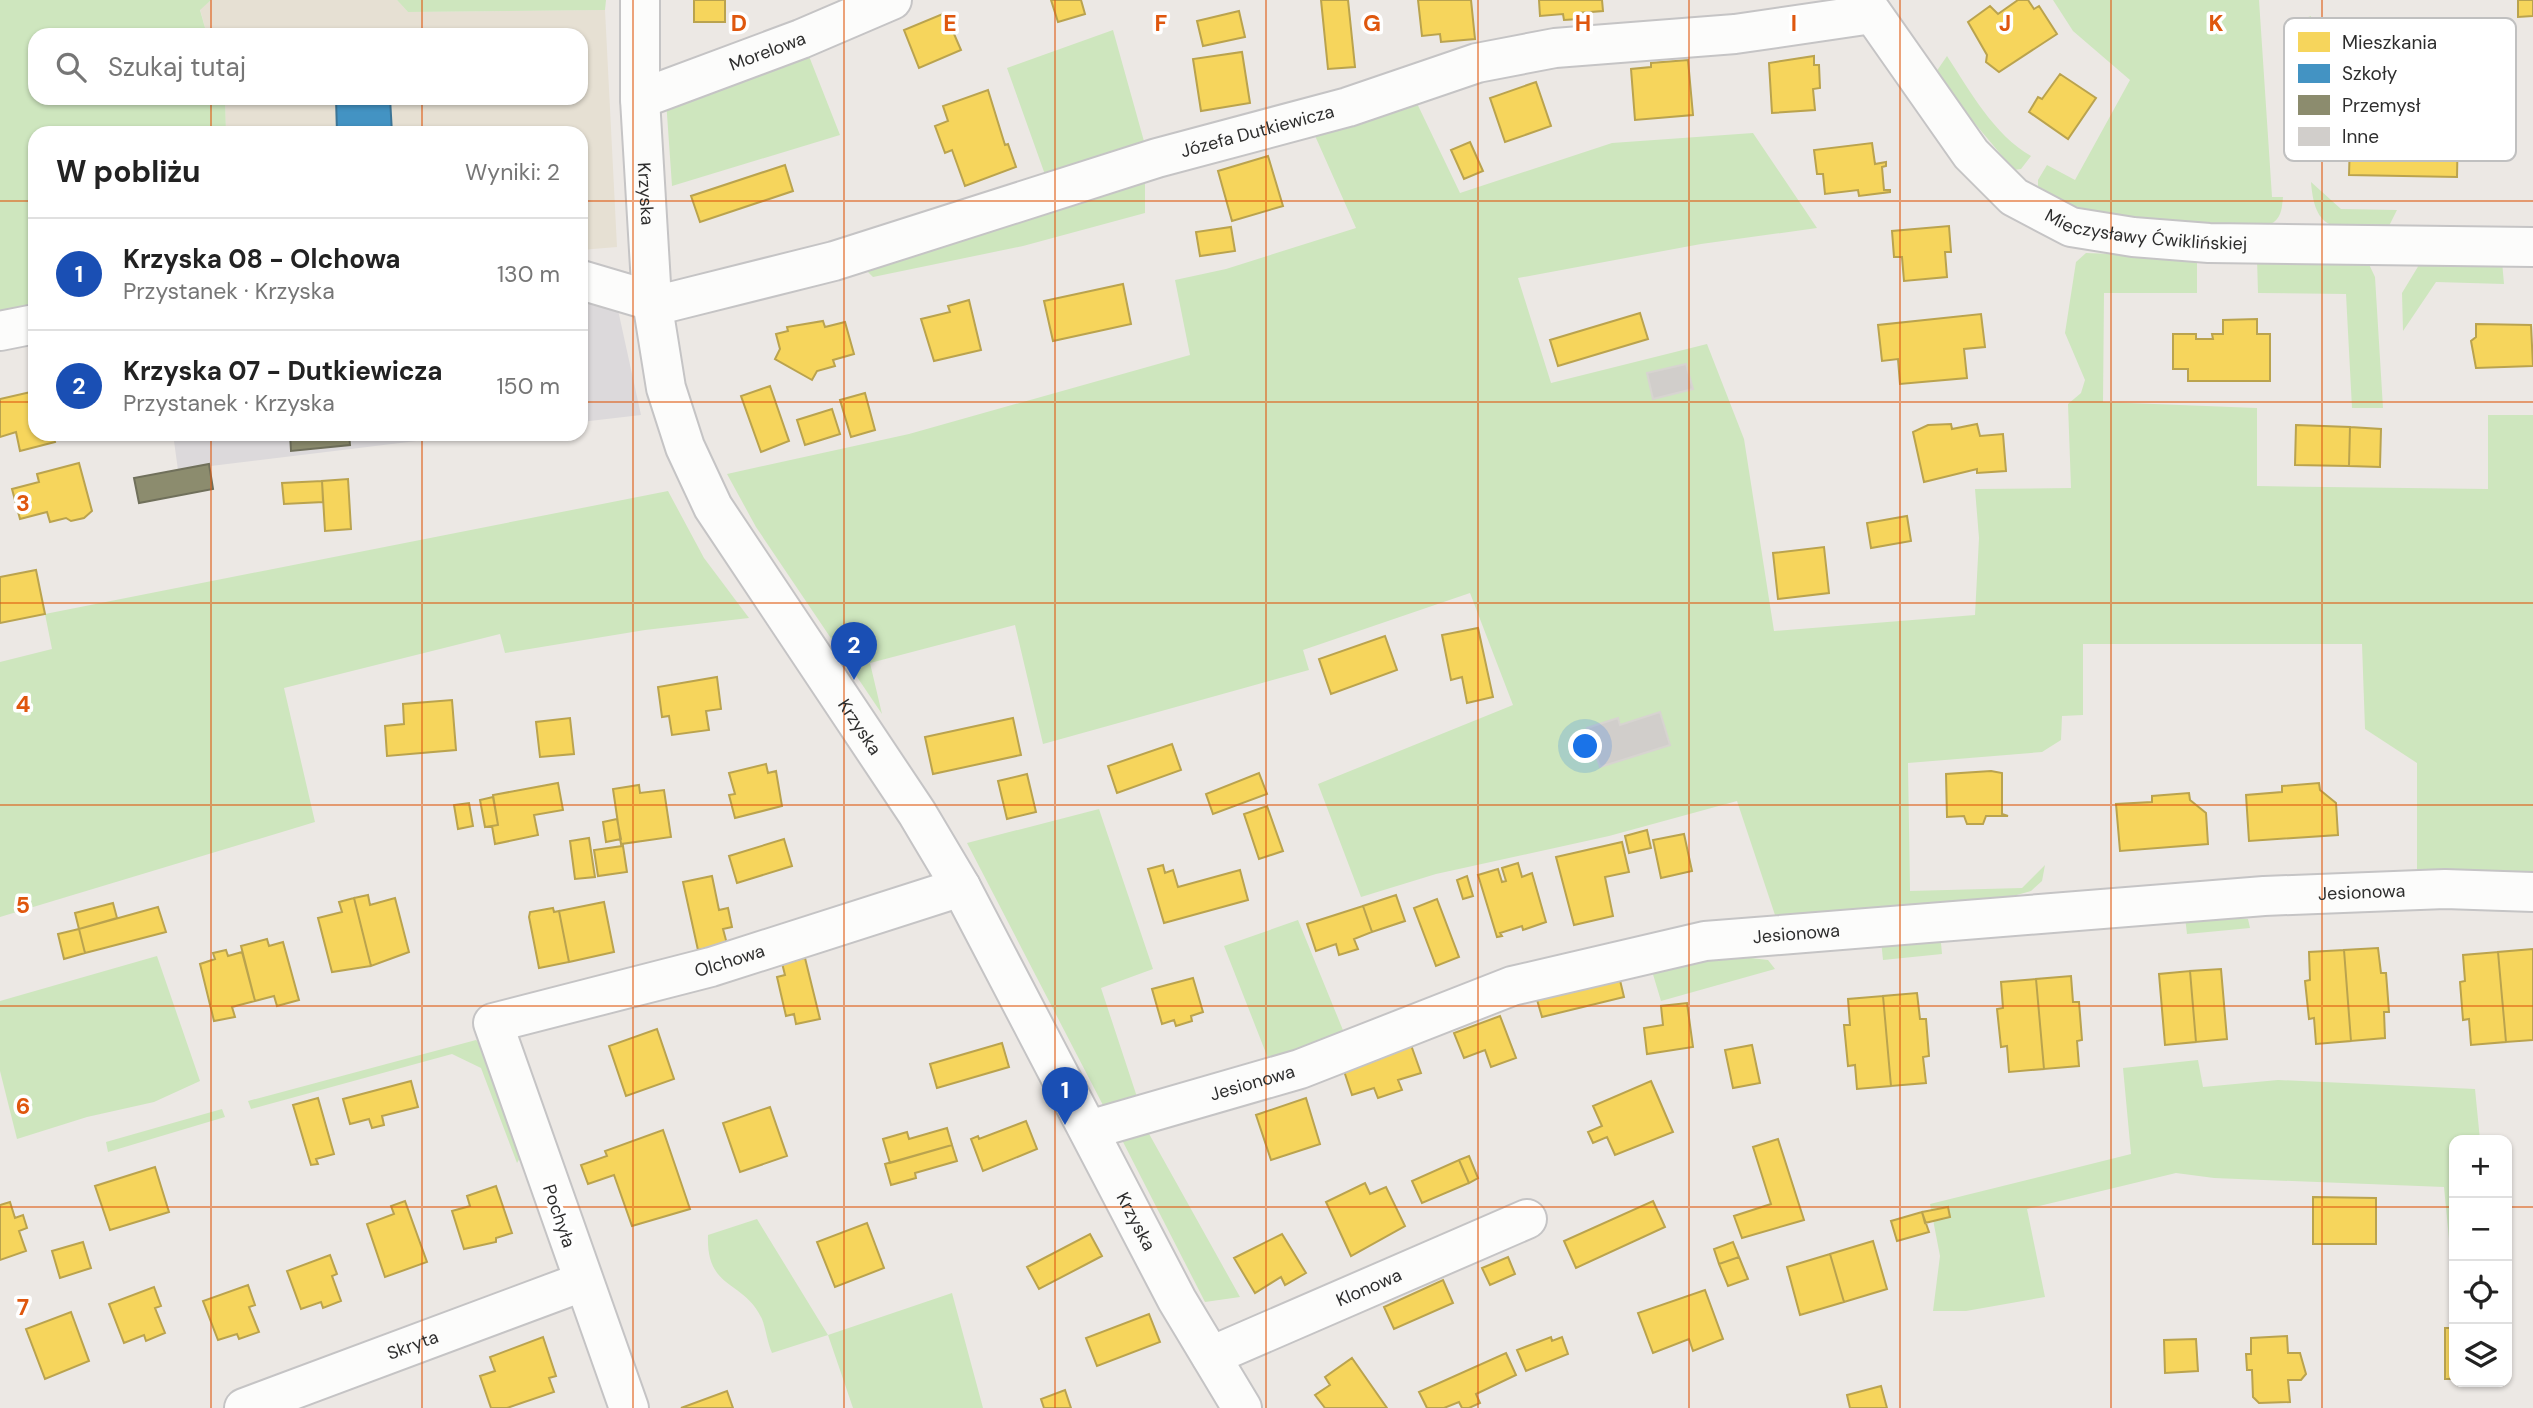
<!DOCTYPE html>
<html lang="pl">
<meta charset="utf-8">
<style>
body{margin:0;font-family:"DM Sans",sans-serif;background:#f6f6f6;color:#222}
.controls{position:absolute;right:21px;bottom:21px;display:grid;overflow:hidden;border-radius:14px;box-shadow:0 2px 5px #0004}
.controls button{width:63px;height:63px;display:grid;place-items:center;padding:0;border:0;border-bottom:2px solid #e0e0e0;background:#fff;color:#222;font:35px sans-serif}
.you{position:absolute;left:1586px;top:747px;width:24px;height:24px;margin:-18px;border:5px solid #fff;border-radius:50%;background:#1a73e8;box-shadow:0 0 0 10px #1a73e833}
.badge{display:grid;place-items:center;width:46px;height:46px;border-radius:50%;background:#111827;color:#fff;font-size:23px;font-weight:700}
.pin{position:absolute;translate:-50% -58px;filter:drop-shadow(0 2px 4px #0008)}
.pin::after{content:'';position:absolute;top:37px;width:24px;height:21px;background:inherit;clip-path:polygon(0 0,100% 0,50% 100%)}
.list{margin:0;padding:0;list-style:none}
h2{display:flex;justify-content:space-between;align-items:center;height:91px;margin:0;padding:0 28px;font-size:30px}
h2 small{font-size:23px;font-weight:400;color:#767676}
.list li{display:grid;grid-template-columns:46px 1fr auto;gap:21px;align-items:center;box-sizing:border-box;height:112px;padding:0 28px;border-top:2px solid #e0e0e0}
.list b{display:block;font-size:26px;white-space:nowrap}
.list p{margin:0;font-size:23px;white-space:nowrap;color:#767676}
.list em{font-size:23px;font-style:normal;color:#767676}
.icon{flex:none;width:38px;height:38px;fill:none;stroke:currentColor;stroke-width:2;stroke-linecap:round;stroke-linejoin:round}
.map{position:relative;flex:none;width:2533px;height:1408px;overflow:hidden}
.search{position:absolute;background:#fff;box-shadow:0 2px 5px #0004;left:28px;top:28px;width:560px;height:77px;display:flex;align-items:center;gap:18px;box-sizing:border-box;padding:0 24px;border-radius:21px;color:#767676;font-size:26px}
.panel{position:absolute;background:#fff;box-shadow:0 2px 5px #0004;left:28px;top:126px;width:560px;height:315px;border-radius:21px}
.map>svg:first-child{display:block}
.industrial{fill:#dcd9db}
.education{fill:#e6e0d3}
.green{fill:#cee6be}
.homes{fill:#f6d55c;stroke:#baa34e;stroke-width:2}
.schools{fill:#4393c3;stroke:#3d7596;stroke-width:2}
.industry{fill:#8c8c6e;stroke:#70705b;stroke-width:2}
.building{fill:#d1cecb;stroke:#d7d4d0;stroke-width:2}
.lines{fill:none;stroke-linecap:round;stroke-linejoin:round}
.minor-casing{stroke:#c5c4c5;stroke-width:42}
.minor{stroke:#fcfcfb;stroke-width:38}
.grid{fill:none;stroke:#df570e;stroke-width:2;stroke-opacity:0.55}
.labels{text-anchor:middle;stroke-width:7;stroke-linejoin:round;paint-order:stroke}
.street-label{font-size:18px;fill:#2e2e2e;stroke:#fff}
.key{fill:#fff;stroke:#c0c0c0;stroke-width:2}
.key-label{font-size:19px;fill:#2e2e2e}
.grid-label{font-size:23px;text-anchor:middle;font-weight:bold;fill:#df570e;stroke:#fff;stroke-width:7;stroke-linejoin:round;paint-order:stroke}
</style>
<div class="map">
<svg width="2533" height="1408" viewBox="0 0 2533 1408">
<rect width="100%" height="100%" fill="#ece8e4"/>
<path class="industrial" d="M581,298l37,12 23,105 -60,7z
M173,434h301l-296,36z"/>
<path class="education" d="M211,0h186l11,12 197,-2 12,237 -36,3v-117h-355l-1,-35h356v-63h-374l-7,-26z"/>
<path class="green" d="M0,0h211l-11,10 7,25h-172v63h190l1,35h-191v175l-35,7z
M397,0h209l-1,10 -197,2z
M2053,0h206l13,197h11c-1,9 -1,19 -9,25 -24,18 -171,-8 -203,-17 -12,-3 -23,-13 -33,-19v-6l9,-15 28,15 55,-100 -57,-49z
M2311,16v60l-11,-3 -5,-6 -1,-45z
M1113,30l34,122 -99,31 -41,-115z
M805,46l35,89 -168,51 -6,-86z
M1947,56c23,35 47,79 84,100l-10,13 -7,1 -80,-95z
M1412,93l48,100 152,-50 141,-10 64,95 -116,16 -183,34 33,105 156,-39 37,95 30,192 201,-16 4,-77 -4,-49 96,-1 -3,-84 13,-11 4,-13 -20,-47 11,-71 10,-9 111,4v36h-93l-1,109 154,6v78l231,3v-74h45v459l-116,-3v-108l-52,-34 -3,-85h-279v71l-21,1 -1,24 -19,12 -134,11 2,128 112,-3 23,-23 -3,16 -11,10 -25,7 -228,26 -41,-123 -128,35 -173,38 -75,23 -43,-113 195,-79 -43,-112 -167,57 6,20 -266,74 -28,-119 -145,38 12,51 -126,-187 -29,-53 182,-40 281,-79 -15,-75 51,-11 130,-41 -44,-99z
M1145,176v37l-122,33 -150,31 -12,-12z
M2311,182l30,27 56,1 -10,20c-46,-3 -72,8 -76,-48z
M2257,258l110,2 8,17 8,131h-31l-6,-114 -88,-1z
M2422,260l80,1 2,23 -68,-2 -33,49 -1,-38z
M668,491l36,67 45,60 -104,12 -140,23 -5,-19 -216,54 31,134 -315,95v-255l52,-13 -7,-35z
M1099,809l54,160 -52,19 39,118 -35,3 -138,-266z
M2208,915l40,4 2,9 -63,6 -2,-17z
M1298,920l49,120 -74,31 -49,-125z
M1931,936l10,7 1,11 -59,6 -2,-20z
M1735,948l16,10 17,2 7,9 -114,32 -12,-40z
M157,956l43,125 -46,21 -67,15 -70,22 -17,-68v-70z
M476,1040l14,12 34,99 -7,12 -36,-95 -29,-14 -201,55 -3,-8z
M2198,1060l5,27 75,-7 197,9 5,51h-26v130h-2l-8,-83 -230,-9 -38,-5 -149,36 18,88 -79,14h-33l7,-55 -10,-52 201,-50 -8,-86z
M222,1109l3,8 -117,35 -2,-10z
M1143,1123l97,174 -35,5 -84,-164z
M757,1219l71,116 124,-42 31,115h-130l-25,-73 -56,18c-5,-11 -7,-29 -11,-36 -19,-38 -55,-27 -53,-82z"/>
<path class="homes" d="M694,0h31v22h-31z
M1051,0h30l4,14 -27,8z
M1321,0h27l7,67 -27,2z
M1418,0h53l4,39 -34,3 -1,-8 -18,2z
M1539,0h63l1,11 -25,2 1,6 -15,1 -1,-6 -23,2z
M2018,0h10l6,9 5,-3 18,28 -58,38 -13,-10 1,-7 -19,-33 22,-16 8,8z
M2518,0h15v16l-15,1z
M1239,11l6,26 -42,9 -6,-25z
M945,13l16,37 -42,18 -15,-38z
M1242,52l8,51 -49,8 -8,-52z
M1814,56v9h5l1,23 -7,1 2,21 -43,3 -3,-50z
M1688,60l5,55 -58,5 -4,-51 20,-2v-4z
M2060,74l36,24 -28,41 -39,-27 9,-15 4,2z
M2352,75l42,1 -1,47 65,2 -1,52 -108,-2z
M1536,82l15,44 -46,16 -15,-44z
M988,90l17,55 3,-1 8,23 -51,19 -13,-36 -7,3 -10,-27 13,-5 -5,-15z
M1470,142l13,29 -19,8 -13,-29z
M1872,143l3,21 11,-2v4l-4,1 2,23h6v2l-31,4 -1,-6 -33,4 -2,-20h-6l-3,-24z
M1268,156l15,50 -51,15 -14,-50z
M785,165l8,26 -93,31 -9,-26z
M1949,226l2,26h-6l2,25 -43,4 -2,-24h-8l-2,-26z
M1231,227l4,24 -35,5 -4,-24z
M1123,284l8,40 -78,17 -9,-40z
M969,300l12,50 -47,11 -13,-42 29,-7 -2,-6z
M1640,313l8,26 -90,27 -8,-26z
M1981,314l4,33 -21,2 3,29 -67,6 -2,-25 -16,2 -4,-36z
M2257,319v15h13v47h-82v-12h-15v-35h23v5h17l-1,-5h11v-14z
M823,321l2,6 20,-5 9,32 -21,6 2,6 -18,5 -5,9 -37,-21 5,-10 -4,-15 12,-3 -1,-4z
M2476,324l55,1 2,41 -57,2 -5,-27 5,-4z
M770,386l19,55 -28,11 -20,-56z
M35,391v43h18l2,8 -35,9 -4,-19 -16,5v-38z
M865,393l10,37 -24,7 -11,-37z
M832,409l8,25 -35,11 -8,-25z
M1951,424l1,5 25,-5 3,12 23,-2 3,37 -29,2v-4l-53,13 -11,-50 15,-7z
M2296,425l54,2 -1,39 -54,-1z
M2350,427l31,2 -1,38 -31,-1z
M79,463l13,48 -8,7 -13,3 -5,-3 -16,4 -3,-10 -27,7 -8,-30 27,-7 -2,-8z
M348,479l3,50 -26,2 -3,-50z
M322,481l1,21 -39,2 -2,-21z
M1907,516l4,25 -40,7 -4,-25z
M1824,547l5,46 -51,6 -5,-46z
M36,570l9,44 -45,9v-46z
M1478,628l15,69 -26,6 -5,-26 -11,3 -9,-45z
M1385,636l12,34 -66,24 -12,-35z
M717,677l4,32 -15,2 3,19 -37,5 -3,-19 -7,1 -4,-30z
M452,700l4,50 -69,6 -2,-30 19,-2 -1,-20z
M570,718l4,36 -34,3 -4,-35z
M1013,718l8,37 -88,19 -8,-37z
M1172,744l9,26 -64,23 -9,-27z
M766,764l2,9 8,-2 6,35 -47,12 -6,-23 6,-1 -6,-21z
M1991,771l11,2v41l6,2h-22l-3,8h-16l-3,-8 -17,1 -1,-43z
M1259,773l8,21 -54,20 -7,-20z
M1027,774l9,38 -29,7 -9,-38z
M558,783l5,27 -29,5 4,20 -43,9 -3,-18 6,-1 -5,-30z
M2319,783l1,7 16,13 2,32 -89,6 -3,-46 36,-3v-6z
M639,785l1,8 24,-3 7,47 -50,7 -8,-55z
M2189,793l1,7 16,13 2,31 -88,7 -4,-47 36,-2v-6z
M493,797l5,28 -13,2 -5,-27z
M469,803l4,23 -15,3 -4,-24z
M1267,806l16,45 -24,8 -15,-45z
M617,819l4,20 -15,3 -3,-20z
M1647,830l4,18 -22,5 -4,-17z
M1684,834l8,37 -31,7 -8,-38z
M589,838l6,39 -20,2 -5,-38z
M784,839l8,27 -55,17 -8,-27z
M1622,842l7,30 -24,5 8,39 -39,9 -18,-68z
M623,846l4,26 -29,4 -4,-26z
M1518,863l4,14 10,-4 14,49 -23,8 -1,-4 -22,7 2,3 -5,1 -19,-62 20,-6 4,13 4,-1 -4,-13z
M1163,865l2,8 8,-3 5,17 62,-17 8,30 -84,23 -16,-54z
M712,876l7,34 9,-2 4,19 -9,2 4,15 -29,6 -15,-68z
M1467,876l6,20 -10,3 -6,-19z
M368,895l2,10 25,-7 14,54 -38,14 -17,-68z
M1396,895l9,26 -33,11 -9,-26z
M354,898l17,68 -39,6 -14,-54 24,-6 -3,-10z
M1437,899l22,58 -23,9 -22,-58z
M604,902l10,50 -45,10 -10,-51z
M113,903l4,15 -38,11 -4,-16z
M1363,906l9,26 -18,7 4,10 -19,6 -3,-11 -20,7 -9,-27z
M158,907l8,25 -81,21 -6,-24z
M553,908l1,4 5,-1 10,51 -30,6 -10,-51 1,-5z
M79,929l6,24 -21,6 -6,-25z
M267,939l2,7 14,-4 16,58 -22,6 -3,-10 -19,5 -14,-55z
M2378,948l3,25h5l3,39h-5l1,26 -34,3 -7,-91z
M2533,949v91l-27,2 -8,-90z
M226,950l2,6 14,-4 13,49 -23,6 3,10 -21,4 -14,-57 15,-5 -2,-6z
M2344,950l7,91 -35,3 -2,-26 -5,1 -4,-38 5,-1 -1,-28z
M2498,952l8,90 -35,3 -2,-26 -6,1 -3,-38 5,-1 -2,-26z
M805,958l15,61 -24,5 -2,-10 -8,2 -9,-39 8,-2 -3,-12z
M2221,969l6,70 -31,3 -6,-71z
M2190,971l6,71 -31,3 -6,-71z
M1618,972l6,25 -82,20 -7,-24z
M2071,976l2,26h6l3,38 -5,1 2,25 -35,3 -8,-90z
M1193,978l10,34 -12,4 1,5 -16,5 -2,-6 -12,4 -10,-35z
M2036,979l8,90 -35,3 -2,-26 -6,1 -4,-38 6,-1 -2,-26z
M1917,993l3,26h6l3,37 -6,1 3,26 -35,3 -8,-90z
M1883,996l8,90 -34,3 -2,-24 -7,1 -4,-41h6l-2,-26z
M1687,1003l6,44 -46,7 -3,-26 19,-3 -2,-19z
M1500,1016l16,42 -25,9 -6,-17 -21,8 -10,-25z
M657,1029l17,50 -48,17 -17,-50z
M1002,1043l7,24 -72,21 -7,-24z
M1411,1045l10,28 -23,7 4,10 -24,8 -4,-10 -22,7 -9,-27z
M1752,1045l8,38 -27,5 -8,-38z
M411,1081l7,26 -36,9 2,9 -12,3 -3,-9 -19,5 -7,-25z
M1651,1081l22,51 -58,23 -8,-18 -14,6 -5,-11 14,-6 -9,-20z
M318,1098l16,56 -18,5 2,5 -7,1 -18,-60z
M1306,1098l14,46 -49,16 -15,-45z
M770,1107l17,49 -47,16 -17,-49z
M1026,1121l11,28 -54,22 -12,-32 7,-3 1,3z
M947,1128l5,17 -62,18 -7,-24 24,-7 2,7z
M663,1130l27,79 -58,17 -18,-51 -26,9 -7,-19 26,-9 -2,-5z
M1778,1139l26,81 -62,18 -8,-22 37,-12 -18,-57z
M952,1145l5,16 -42,12 1,5 -25,7 -6,-21z
M1469,1156l9,22 -9,5 -10,-23z
M1459,1160l10,23 -47,20 -10,-22z
M155,1167l14,45 -59,18 -15,-44z
M1365,1183l5,11 16,-7 19,39 -54,30 -25,-54z
M496,1186l16,47 -16,5v4l-32,7 -12,-38 18,-5 -3,-10z
M2313,1197l63,1v46h-63z
M405,1201l22,61 -42,15 -18,-53 27,-10 -3,-8z
M1653,1201l12,26 -89,41 -12,-27z
M10,1202l5,16 8,-3 4,13 -8,3 7,20 -26,9v-55z
M1948,1207l2,10 -25,6 -3,-11z
M1922,1212l7,20 -32,9 -6,-20z
M867,1223l17,45 -49,19 -18,-45z
M1090,1234l12,22 -63,33 -12,-22z
M1282,1234l24,39 -21,12 -4,-8 -26,16 -21,-35z
M1873,1241l14,48 -43,13 -14,-48z
M83,1242l8,26 -31,10 -8,-27z
M1733,1242l6,15 -20,7 -5,-15z
M1830,1254l14,48 -44,13 -13,-48z
M330,1255l7,19 -5,2 9,25 -18,7 -2,-6 -20,7 -14,-38z
M1508,1257l7,17 -25,11 -8,-17z
M1739,1257l9,22 -20,7 -9,-22z
M1443,1280l10,23 -59,26 -10,-22z
M248,1285l7,20 -6,2 10,25 -20,7 -2,-5 -19,6 -15,-39z
M154,1287l7,19 -6,2 10,25 -19,8 -2,-6 -20,8 -15,-39z
M1705,1290l18,49 -30,12 -4,-12 -36,14 -15,-40z
M71,1312l18,49 -44,18 -19,-50z
M1149,1314l11,28 -63,24 -11,-28z
M2445,1328h9v51h-9z
M2287,1336l1,17h12l6,21 -5,6h-13l2,22 -31,1 -6,-6 -1,-27h-5l-1,-16h5v-16z
M543,1337l13,39 -7,2 5,14 -47,16h-16l-11,-32 15,-5 -5,-14z
M1551,1337l1,4 10,-4 6,17 -42,17 -9,-21z
M2196,1339l2,32 -33,2 -1,-33z
M1506,1353l10,22 -40,19 4,9 -11,5h-7l-3,-6 -15,6h-17l-8,-16z
M1352,1358l35,50h-62l-10,-13 15,-10 -5,-8z
M1881,1386l6,22h-37l-3,-13z
M1065,1390l6,18h-27l-3,-9z
M727,1391l6,17h-52z"/>
<path class="schools" d="M336,98h54l2,35h-55z"/>
<path class="industry" d="M290,434h59l1,11 -59,6z
M209,464l4,25 -74,14 -5,-25z"/>
<path class="building" d="M1686,364l7,25 -40,10 -6,-26z
M1660,712l10,33 -70,22 -13,-39 31,-10 2,7z"/>
<g class="lines">
<defs>
<g id="minor">
<path id="s1" d="M640,0v99l12,202 14,87 19,59 28,60 204,306 44,74 216,413 65,108"/>
<path id="s2" d="M1863,0l108,154 43,43 57,30 62,10 76,6 324,4"/>
<path id="s3" d="M640,99l161,-60 91,-39"/>
<path id="s4" d="M581,280l71,21 18,1 164,-41 323,-103 191,-51 129,-44 78,-15 180,-14 137,-20"/>
<path d="M0,331l35,-7"/>
<path id="s5" d="M1089,1130l211,-61 212,-83 193,-45 559,-45 181,-7 88,3"/>
<path id="s6" d="M1211,1356l316,-137"/>
<path id="s7" d="M244,1408l338,-126"/>
<path id="s8" d="M629,1408l-136,-385 218,-56 250,-80"/>
</g>
</defs>
<use href="#minor" class="minor-casing"/>
<use href="#minor" class="minor"/>
</g>
<path class="grid" d="M211,0v35M422,0v35M633,0v1408M844,0v1408M1055,0v1408M1266,0v1408M1478,0v1408M1689,0v1408M1900,0v1408M2111,0v1408M2322,0v1408M211,98v35M422,98v35M0,201h35M581,201h1952M0,402h35M581,402h1952M211,434v974M422,434v974M0,603h2533M0,805h2533M0,1006h2533M0,1207h2454M2507,1207h26"/>
<g class="labels">
<g class="street-label">
<text dy="6" stroke="none"><textPath href="#s3" startOffset="136">Morelowa</textPath></text>
<text dy="6" stroke="none"><textPath href="#s4" startOffset="704">Józefa Dutkiewicza</textPath></text>
<text dy="6" stroke="none"><textPath href="#s1" startOffset="194">Krzyska</textPath></text>
<text dy="6" stroke="none"><textPath href="#s2" startOffset="388">Mieczysławy Ćwiklińskiej</textPath></text>
<text dy="6" stroke="none"><textPath href="#s1" startOffset="782">Krzyska</textPath></text>
<text dy="6" stroke="none"><textPath href="#s5" startOffset="1304">Jesionowa</textPath></text>
<text dy="6" stroke="none"><textPath href="#s5" startOffset="737">Jesionowa</textPath></text>
<text dy="6" stroke="none"><textPath href="#s8" startOffset="653">Olchowa</textPath></text>
<text dy="6" stroke="none"><textPath href="#s5" startOffset="170">Jesionowa</textPath></text>
<text transform="translate(559 1216) rotate(71)" y="6">Pochyła</text>
<text dy="6" stroke="none"><textPath href="#s1" startOffset="1349">Krzyska</textPath></text>
<text dy="6" stroke="none"><textPath href="#s6" startOffset="172">Klonowa</textPath></text>
<text dy="6" stroke="none"><textPath href="#s7" startOffset="180">Skryta</textPath></text>
</g>
</g>
<rect x="2284" y="18" width="232" height="143" rx="10" class="key"/>
<rect x="2298" y="32" width="32" height="20" fill="#f6d55c"/>
<rect x="2298" y="64" width="32" height="19" fill="#4393c3"/>
<rect x="2298" y="95" width="32" height="20" fill="#8c8c6e"/>
<rect x="2298" y="127" width="32" height="19" fill="#d1cecb"/>
<g class="key-label">
<text x="2342" y="49">Mieszkania</text>
<text x="2342" y="80">Szkoły</text>
<text x="2342" y="112">Przemysł</text>
<text x="2342" y="143">Inne</text>
</g>
<g class="grid-label">
<text x="739" y="31">D</text>
<text x="950" y="31">E</text>
<text x="1161" y="31">F</text>
<text x="1372" y="31">G</text>
<text x="1583" y="31">H</text>
<text x="1794" y="31">I</text>
<text x="2005" y="31">J</text>
<text x="2216" y="31">K</text>
<text x="23" y="511">3</text>
<text x="23" y="712">4</text>
<text x="23" y="913">5</text>
<text x="23" y="1114">6</text>
<text x="23" y="1315">7</text>
</g>
</svg>
<div class="controls">
<button>+</button>
<button>−</button>
<button><svg class="icon" aria-label="locate" viewBox="0 0 24 24"><circle cx="12" cy="12" r="6"/><path d="M12 2v4M12 18v4M2 12h4M18 12h4"/></svg></button>
<button><svg class="icon" aria-label="layers" viewBox="0 0 24 24"><path d="M12 4l9 5-9 5-9-5zM3 14l9 5 9-5"/></svg></button>
</div>
<div class="you"></div>
<div class="pin badge" style="left:1065px;top:1125px;background:#1a4fb4">1</div>
<div class="pin badge" style="left:854px;top:680px;background:#1a4fb4">2</div>
<div class="search"><svg class="icon" aria-label="search" viewBox="0 0 24 24"><circle cx="10" cy="10" r="6"/><path d="M15 15l6 6"/></svg>Szukaj tutaj</div>
<section class="panel">
<h2>W pobliżu<small>Wyniki: 2</small></h2>
<ul class="list">
<li><span class="badge" style="background:#1a4fb4">1</span><div><b>Krzyska 08 - Olchowa</b><p>Przystanek · Krzyska</p></div><em>130 m</em></li>
<li><span class="badge" style="background:#1a4fb4">2</span><div><b>Krzyska 07 - Dutkiewicza</b><p>Przystanek · Krzyska</p></div><em>150 m</em></li>
</ul>
</section>
</div>
